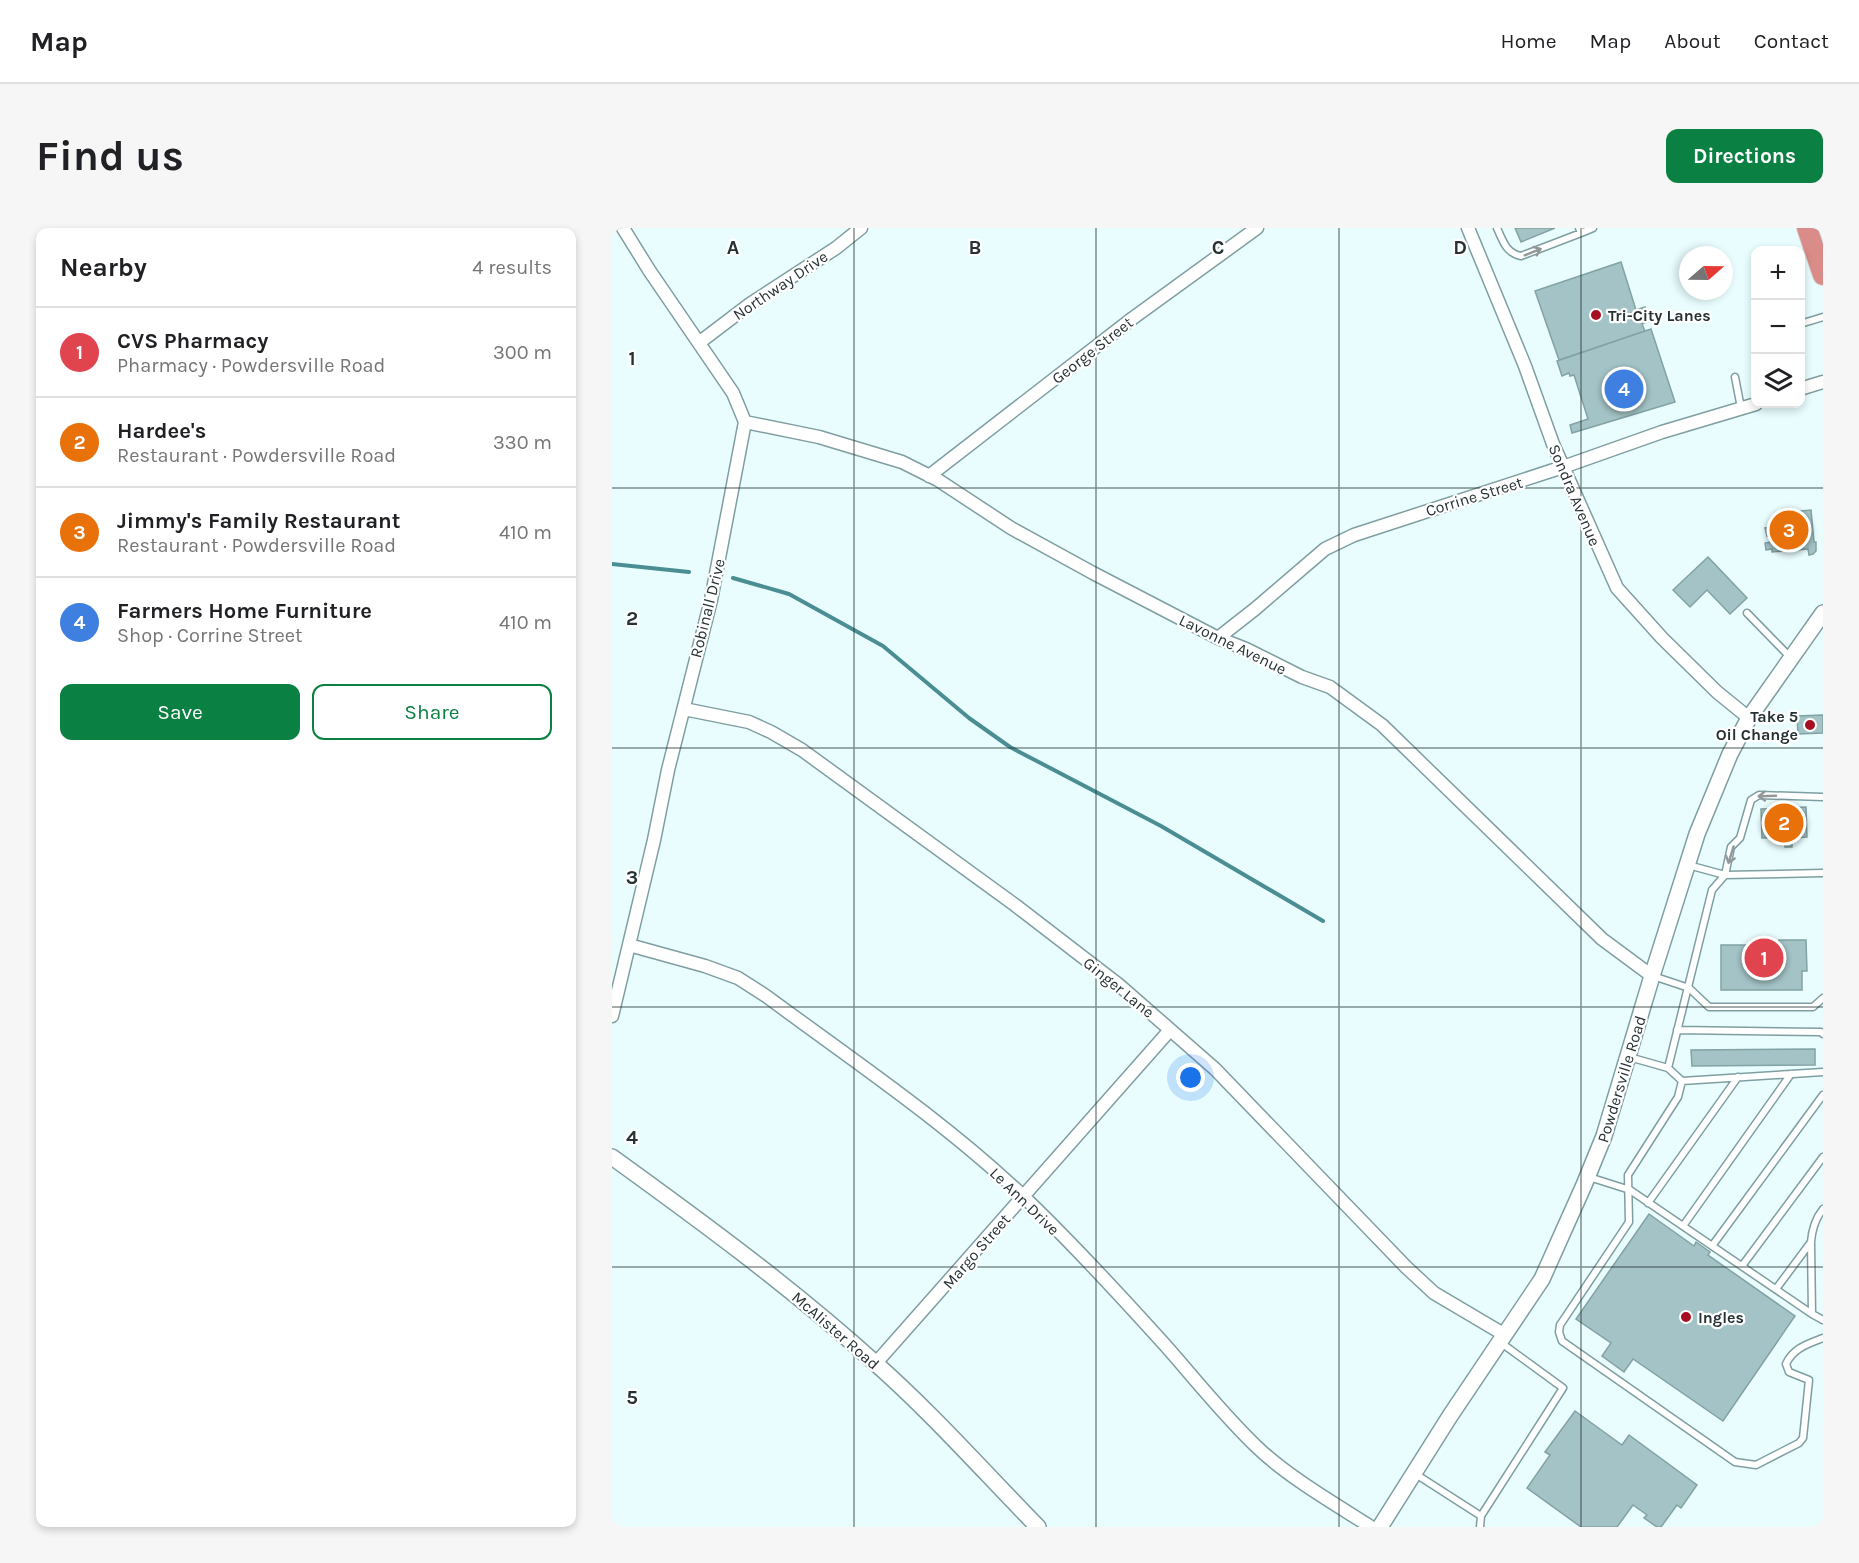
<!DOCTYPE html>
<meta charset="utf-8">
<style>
body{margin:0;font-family:Karla,sans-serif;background:#f6f6f6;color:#202124}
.controls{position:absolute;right:18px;top:18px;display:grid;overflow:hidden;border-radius:12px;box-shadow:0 3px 9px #0003}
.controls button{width:54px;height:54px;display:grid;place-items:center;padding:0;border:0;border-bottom:2px solid #e0e0e0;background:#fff;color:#202124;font:30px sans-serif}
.compass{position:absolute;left:1067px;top:18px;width:54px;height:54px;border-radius:50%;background:#fff;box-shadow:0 3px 9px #0003;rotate:70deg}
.you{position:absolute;left:579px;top:850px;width:21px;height:21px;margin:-15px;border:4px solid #fff;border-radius:50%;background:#1a73e8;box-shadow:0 0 0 9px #1a73e833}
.badge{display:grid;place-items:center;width:39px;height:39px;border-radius:50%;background:#0b8043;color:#fff;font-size:20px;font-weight:700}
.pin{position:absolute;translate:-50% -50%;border:3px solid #fff;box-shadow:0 2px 6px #0006}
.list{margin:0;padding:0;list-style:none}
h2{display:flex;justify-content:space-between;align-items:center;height:78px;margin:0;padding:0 24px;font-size:26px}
h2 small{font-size:20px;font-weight:400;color:#757577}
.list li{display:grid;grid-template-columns:39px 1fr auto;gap:18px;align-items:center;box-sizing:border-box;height:90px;padding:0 24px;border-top:2px solid #e0e0e0}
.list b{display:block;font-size:22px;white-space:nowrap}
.list p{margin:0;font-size:20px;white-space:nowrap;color:#757577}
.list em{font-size:20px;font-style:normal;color:#757577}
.actions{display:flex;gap:12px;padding:18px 24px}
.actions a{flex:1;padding:14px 0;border:2px solid #0b8043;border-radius:12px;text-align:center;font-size:21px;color:#0b8043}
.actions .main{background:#0b8043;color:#fff}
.icon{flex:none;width:33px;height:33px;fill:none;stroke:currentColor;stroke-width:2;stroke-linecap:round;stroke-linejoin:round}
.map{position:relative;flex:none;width:1211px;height:1299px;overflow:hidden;border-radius:12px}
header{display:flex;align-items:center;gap:36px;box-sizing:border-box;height:84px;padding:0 30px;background:#fff;border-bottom:2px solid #e0e0e0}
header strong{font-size:28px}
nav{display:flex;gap:33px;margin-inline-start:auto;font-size:21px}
.intro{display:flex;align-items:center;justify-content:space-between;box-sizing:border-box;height:144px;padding:0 36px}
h1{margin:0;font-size:42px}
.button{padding:15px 27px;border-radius:12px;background:#0b8043;color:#fff;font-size:21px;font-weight:700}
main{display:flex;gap:36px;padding:0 36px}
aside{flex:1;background:#fff;border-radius:12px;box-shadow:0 3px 9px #0003}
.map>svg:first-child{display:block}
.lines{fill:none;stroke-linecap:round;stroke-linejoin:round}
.stream{stroke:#4a8e94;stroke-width:4}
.building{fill:#a3c3c6;stroke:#82a2a4;stroke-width:1.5}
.service-casing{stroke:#7f9ea1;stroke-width:9}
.minor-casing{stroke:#7f9ea1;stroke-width:15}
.tertiary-casing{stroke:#7f9ea1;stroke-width:18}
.trunk-casing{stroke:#d8dada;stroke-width:22}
.service{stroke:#fff;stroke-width:6}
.minor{stroke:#fff;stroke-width:12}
.tertiary{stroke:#fff;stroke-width:15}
.trunk{stroke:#da8c88;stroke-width:20}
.oneway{stroke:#929899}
.grid{fill:none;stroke:#253133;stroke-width:1.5;stroke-opacity:0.55}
.poi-dot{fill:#a60e21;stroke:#fff;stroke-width:2}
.labels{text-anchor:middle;stroke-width:4.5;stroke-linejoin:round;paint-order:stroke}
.street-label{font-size:16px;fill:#253133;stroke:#fff}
.poi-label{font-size:16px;font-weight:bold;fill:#253133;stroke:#fff;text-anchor:start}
.grid-label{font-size:20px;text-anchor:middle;font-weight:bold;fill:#253133;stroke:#fff;stroke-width:4.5;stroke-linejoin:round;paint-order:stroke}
</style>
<header>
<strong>Map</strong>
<nav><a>Home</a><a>Map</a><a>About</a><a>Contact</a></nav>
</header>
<div class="intro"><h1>Find us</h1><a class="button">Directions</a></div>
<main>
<aside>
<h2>Nearby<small>4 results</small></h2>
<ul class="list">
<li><span class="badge" style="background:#e0444e">1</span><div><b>CVS Pharmacy</b><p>Pharmacy · Powdersville Road</p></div><em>300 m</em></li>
<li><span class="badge" style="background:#e8710a">2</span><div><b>Hardee's</b><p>Restaurant · Powdersville Road</p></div><em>330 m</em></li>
<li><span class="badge" style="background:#e8710a">3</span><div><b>Jimmy's Family Restaurant</b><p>Restaurant · Powdersville Road</p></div><em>410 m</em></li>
<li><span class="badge" style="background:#3f7fe0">4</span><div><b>Farmers Home Furniture</b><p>Shop · Corrine Street</p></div><em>410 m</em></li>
</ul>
<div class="actions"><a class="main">Save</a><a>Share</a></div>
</aside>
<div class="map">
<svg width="1211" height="1299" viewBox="0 0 1211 1299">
<rect width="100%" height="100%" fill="#e9fdfe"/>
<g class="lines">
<path class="stream" d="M0,336l77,8
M121,350l56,16 94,52 86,72 41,29 151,79 162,95"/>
</g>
<path class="building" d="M903,0h40l-34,14z
M1009,34l15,48 9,-3 4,14 -7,3 3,7 -86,29 -24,-69z
M1039,101l24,73 -103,31 -2,-8 18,-6 -14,-44 -4,1 -1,-3 -7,3 -5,-15z
M1199,282l3,32h2v9l-3,3 -4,1 -1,-6 -36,3v-3l-6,1 -1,-7 6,-1v-7l-4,1 -2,-8 8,-1 -1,-6 20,-2 -1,-7z
M1096,329l39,41 -17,16 -23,-24 -17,17 -17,-17z
M1211,487v18l-25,1 -1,-18z
M1194,579l1,30 -15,1v9h-7l-1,-10 -22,1 -1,-29z
M1167,712h27l1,31h-5v19h-81v-45h58z
M1203,821v16l-123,1 -1,-16z
M1037,986l45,32 2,-4 14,10 -2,3 87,61 -72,105 -90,-62 -9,13 -22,-16 9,-13 -35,-24z
M963,1183l47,34 7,-10 68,50 -16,23 -4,-3 -16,22h-4l-13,-9 3,-3 -14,-10 -16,22h-36l-54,-39 23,-33 -5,-3z"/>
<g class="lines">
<defs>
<path id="service" d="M885,0c6,13 9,25 24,28l60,-23
M967,0l2,5 12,-5
M1188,96l23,-7
M1123,149l6,31
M1135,385l44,45
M1211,569l-64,-2 -8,5 -11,38 -9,9 -6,28 -13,15 -44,178 14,13 -4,16 -50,78 1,47 -69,103 -1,7 3,9 173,121 21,3 43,-22 4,-5 6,-58 -20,-8 -3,-8c7,-16 22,-20 37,-26
M1076,637l37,10 98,-2
M1041,748l36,12 20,19h104l10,-9
M1065,802l144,2 2,2
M1017,829l39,11
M1070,853l141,-9
M977,949l41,13 182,124
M1036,975l90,-126
M1211,981c-8,10 -11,20 -12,33l1,72 11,6
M1071,998l108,-152
M1100,1018l111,-151
M1130,1038l81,-109
M1164,1061l35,-47
M802,1245l67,43 82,-128 -63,-46
M868,1299l1,-11"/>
<path id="minor" d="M856,0l57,138 28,78 64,144 45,50 55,54 32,26
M88,114l50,-38 86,-56 25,-20
M1188,161l23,-7
M133,194l74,15 83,25 36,18 73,48 82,45 125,65 28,11 56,28 28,10 52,38 220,214 50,37
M317,248l204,-158 124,-90
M606,410l37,-29 70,-60 29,-14 209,-68 99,-35 94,-28
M72,481l65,13 22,10 31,18 213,155 104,80 96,84 191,198 28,26 71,42
M17,717l76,21 33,12 28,18c88,65 179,126 258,201 49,47 95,97 141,148 31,35 60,72 94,104 31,29 76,55 112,78
M0,788l42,-176 14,-70 43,-170 34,-178 -12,-29 -84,-123 -26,-42
M264,1135l294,-333"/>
<path id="tertiary" d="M0,929c90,65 180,131 262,205 58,51 110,110 164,165
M768,1299l70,-111 92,-137 42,-94 20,-49 48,-160 45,-142 33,-80 19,-36 74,-105"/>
<path id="trunk" d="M1195,0l16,47"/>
</defs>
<use href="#service" class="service-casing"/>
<use href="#minor" class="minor-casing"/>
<use href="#tertiary" class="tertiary-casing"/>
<use href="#trunk" class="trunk-casing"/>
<use href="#service" class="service"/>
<use href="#minor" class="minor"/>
<use href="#tertiary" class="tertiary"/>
<use href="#trunk" class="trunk"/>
</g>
<defs><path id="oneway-shaft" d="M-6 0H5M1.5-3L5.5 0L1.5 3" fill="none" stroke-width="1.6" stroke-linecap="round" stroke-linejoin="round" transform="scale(1.5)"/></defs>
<g class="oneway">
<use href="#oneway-shaft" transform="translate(921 24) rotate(-22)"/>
<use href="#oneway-shaft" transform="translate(1155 568) rotate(178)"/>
<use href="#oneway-shaft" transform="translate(1119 627) rotate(107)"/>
</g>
<path class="grid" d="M242,0v1299M484,0v1299M727,0v1299M969,0v1299M0,260h1211M0,520h1211M0,779h1211M0,1039h1211"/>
<g class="poi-dot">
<circle cx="984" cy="87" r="6"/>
<circle cx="1198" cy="497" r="6"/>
<circle cx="1074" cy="1089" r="6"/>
</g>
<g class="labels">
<g class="street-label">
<text transform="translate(168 57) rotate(-34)" y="6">Northway Drive</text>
<text transform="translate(480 122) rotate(-38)" y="6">George Street</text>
<text transform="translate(963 267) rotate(67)" y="6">Sondra Avenue</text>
<text transform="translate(862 268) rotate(-17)" y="6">Corrine Street</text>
<text transform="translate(95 380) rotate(-76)" y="6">Robinall Drive</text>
<text transform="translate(621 416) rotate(26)" y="6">Lavonne Avenue</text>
<text transform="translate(507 759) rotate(39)" y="6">Ginger Lane</text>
<text transform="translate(1009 851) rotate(-73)" y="6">Powdersville Road</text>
<text transform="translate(413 973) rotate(44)" y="6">Le Ann Drive</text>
<text transform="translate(364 1023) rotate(-49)" y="6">Margo Street</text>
<text transform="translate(224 1102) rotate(41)" y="6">McAlister Road</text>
</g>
<g class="poi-label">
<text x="996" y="93">Tri-City Lanes</text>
<text x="1186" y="494" text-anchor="end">Take 5<tspan x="1186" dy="18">Oil Change</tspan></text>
<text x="1086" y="1095">Ingles</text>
</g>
</g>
<g class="grid-label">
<text x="121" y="26">A</text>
<text x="363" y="26">B</text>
<text x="606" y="26">C</text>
<text x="848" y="26">D</text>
<text x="20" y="137">1</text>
<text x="20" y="397">2</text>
<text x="20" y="656">3</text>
<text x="20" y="916">4</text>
<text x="20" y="1176">5</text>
</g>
</svg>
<div class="controls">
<button>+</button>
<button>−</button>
<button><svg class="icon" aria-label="layers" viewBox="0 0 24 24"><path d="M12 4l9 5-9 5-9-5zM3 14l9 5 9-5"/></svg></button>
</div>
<svg class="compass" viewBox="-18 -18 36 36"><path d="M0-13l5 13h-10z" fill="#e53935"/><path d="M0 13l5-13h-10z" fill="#757577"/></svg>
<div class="you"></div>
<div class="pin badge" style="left:1152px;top:730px;background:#e0444e">1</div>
<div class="pin badge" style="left:1172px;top:595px;background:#e8710a">2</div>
<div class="pin badge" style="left:1177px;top:302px;background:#e8710a">3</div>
<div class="pin badge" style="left:1012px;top:161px;background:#3f7fe0">4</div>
</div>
</main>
